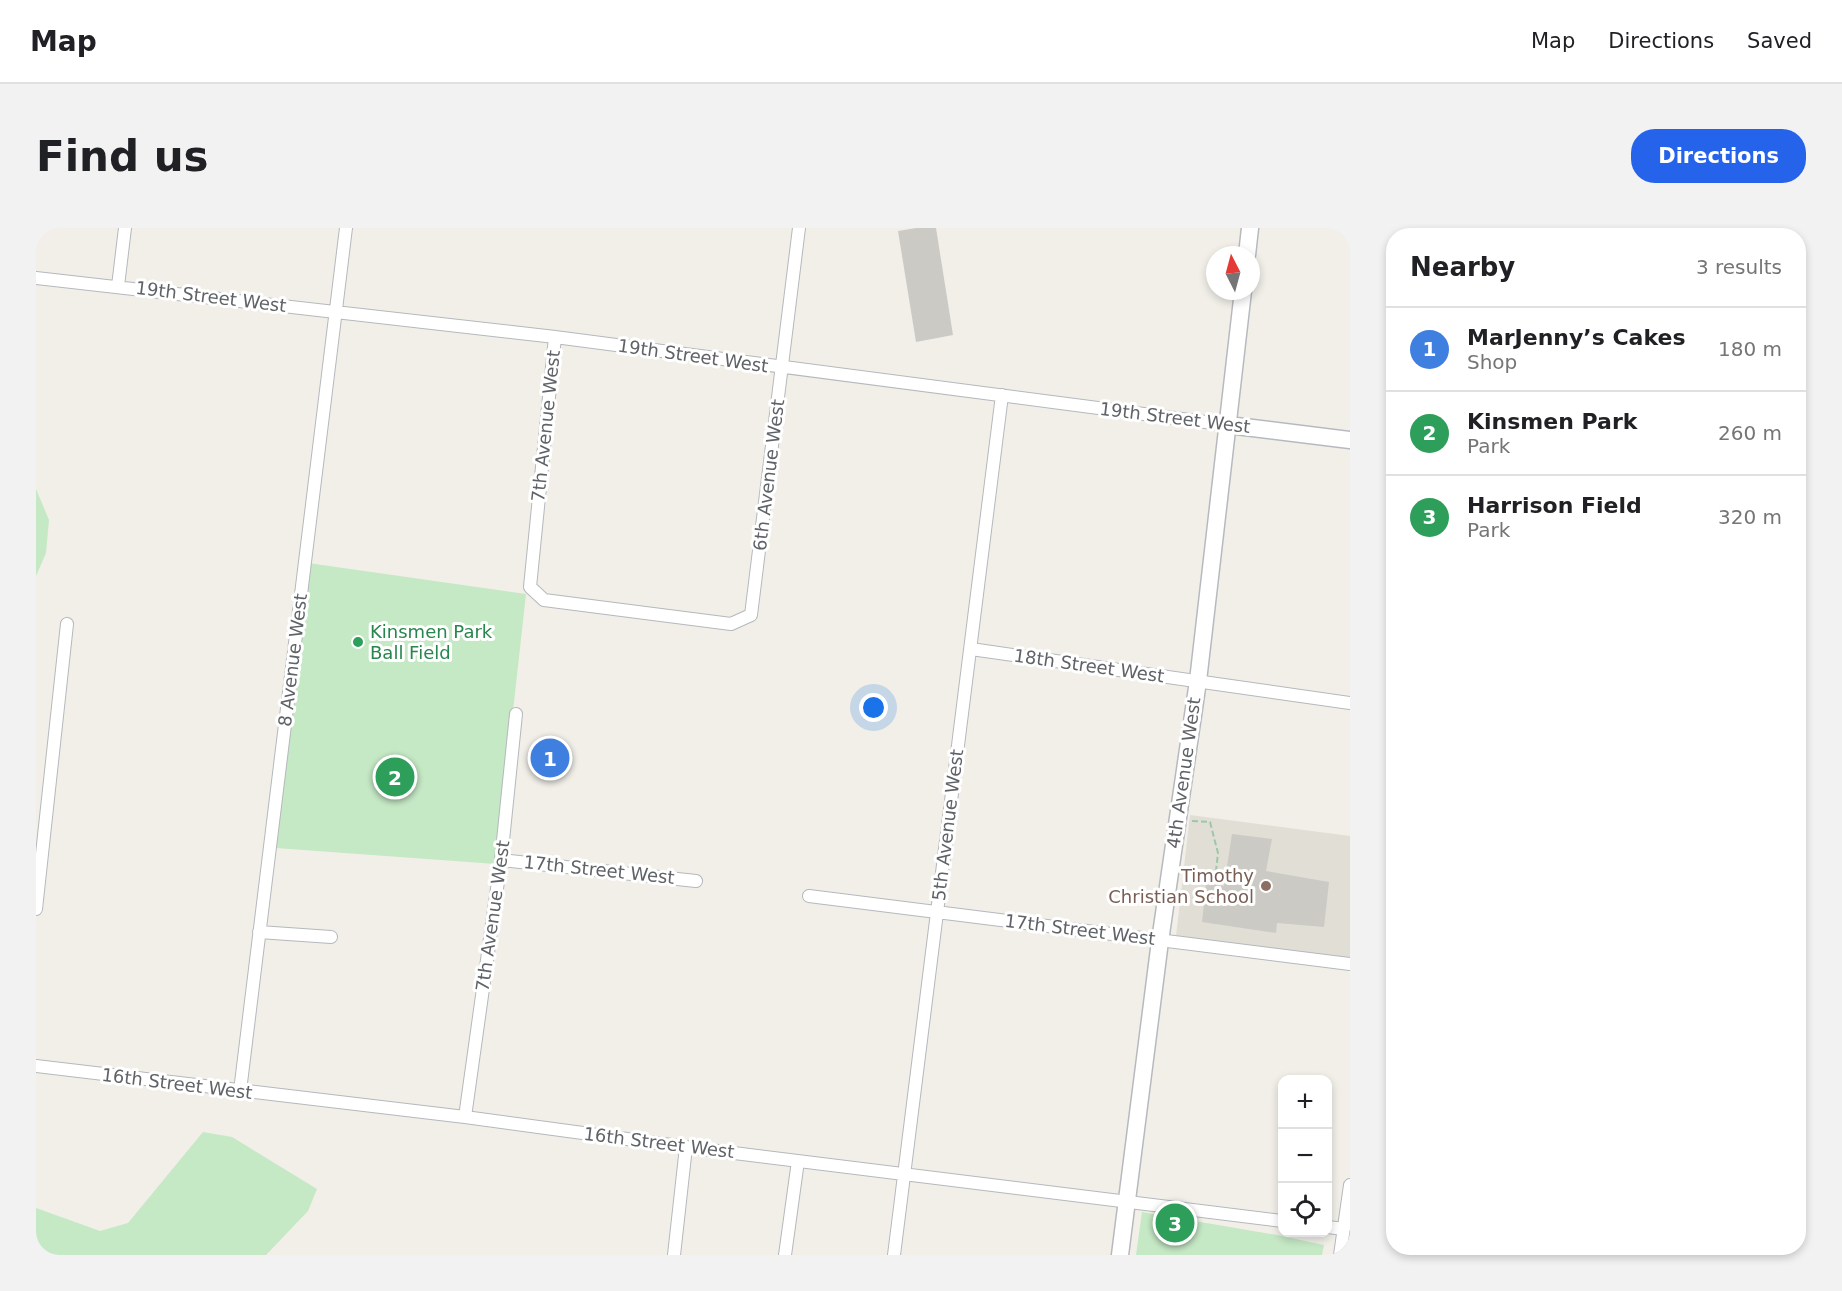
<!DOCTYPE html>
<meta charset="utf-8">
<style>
body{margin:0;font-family:"DejaVu Sans",sans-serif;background:#f2f2f2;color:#202124}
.controls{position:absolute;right:18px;bottom:18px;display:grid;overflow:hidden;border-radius:12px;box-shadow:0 3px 9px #0003}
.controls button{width:54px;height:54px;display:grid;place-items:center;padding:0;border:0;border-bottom:2px solid #e0e0e0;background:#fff;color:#202124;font:30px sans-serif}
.compass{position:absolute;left:1170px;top:18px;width:54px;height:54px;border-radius:50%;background:#fff;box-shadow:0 3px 9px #0003;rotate:354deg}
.you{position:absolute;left:838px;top:480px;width:21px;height:21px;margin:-15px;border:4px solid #fff;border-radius:50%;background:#1a73e8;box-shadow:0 0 0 9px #1a73e833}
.badge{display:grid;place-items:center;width:39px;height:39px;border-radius:50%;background:#2563eb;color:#fff;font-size:20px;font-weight:700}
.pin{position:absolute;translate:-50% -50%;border:3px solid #fff;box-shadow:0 2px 6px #0006}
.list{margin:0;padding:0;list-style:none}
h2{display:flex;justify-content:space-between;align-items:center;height:78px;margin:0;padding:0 24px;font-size:26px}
h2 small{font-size:20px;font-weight:400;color:#757577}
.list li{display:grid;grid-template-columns:39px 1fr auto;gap:18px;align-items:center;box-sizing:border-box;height:84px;padding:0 24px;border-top:2px solid #e0e0e0}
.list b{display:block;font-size:22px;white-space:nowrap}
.list p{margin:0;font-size:20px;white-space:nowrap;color:#757577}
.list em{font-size:20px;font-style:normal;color:#757577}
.icon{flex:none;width:33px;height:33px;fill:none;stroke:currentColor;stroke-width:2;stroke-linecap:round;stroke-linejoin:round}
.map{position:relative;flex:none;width:1314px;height:1027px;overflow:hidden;border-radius:24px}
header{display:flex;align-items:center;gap:36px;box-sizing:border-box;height:84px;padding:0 30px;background:#fff;border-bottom:2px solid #e0e0e0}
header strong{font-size:28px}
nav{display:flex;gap:33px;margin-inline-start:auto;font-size:21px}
.intro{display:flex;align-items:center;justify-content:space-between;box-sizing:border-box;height:144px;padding:0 36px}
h1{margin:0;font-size:42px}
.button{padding:15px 27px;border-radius:24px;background:#2563eb;color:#fff;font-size:21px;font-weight:700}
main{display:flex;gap:36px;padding:0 36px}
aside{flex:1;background:#fff;border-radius:24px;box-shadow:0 3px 9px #0003}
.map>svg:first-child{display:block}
.education{fill:#e1ded6}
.green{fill:#c5e8c5}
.building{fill:#cccac5}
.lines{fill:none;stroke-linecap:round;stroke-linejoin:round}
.street-casing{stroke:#b5b8bc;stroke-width:14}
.secondary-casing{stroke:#b6babf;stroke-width:19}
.path{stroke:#9cc7a9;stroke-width:2;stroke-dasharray:6 3;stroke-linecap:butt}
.street{stroke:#fff;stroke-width:12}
.secondary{stroke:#fff;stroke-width:16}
.leisure-dot{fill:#2e9e5b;stroke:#fff;stroke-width:2}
.education-dot{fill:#8d6e63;stroke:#fff;stroke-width:2}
.labels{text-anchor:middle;stroke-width:6;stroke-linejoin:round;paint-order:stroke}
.street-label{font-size:18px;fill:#5f6368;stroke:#fff}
.leisure-label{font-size:18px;fill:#27864d;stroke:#fff;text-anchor:start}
.education-label{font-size:18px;fill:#785e54;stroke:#fff;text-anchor:end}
</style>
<header>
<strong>Map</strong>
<nav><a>Map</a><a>Directions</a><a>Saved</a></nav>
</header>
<div class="intro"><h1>Find us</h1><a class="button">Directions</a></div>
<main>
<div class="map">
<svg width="1314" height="1027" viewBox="0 0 1314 1027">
<rect width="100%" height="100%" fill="#f1efe8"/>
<path class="education" d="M1154,587l160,21v123l-174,-23z"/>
<path class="green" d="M0,261l13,31 -3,33 -10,23z
M272,335l218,31 -30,270 -220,-16z
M167,904l29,5 85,52 -9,22 -42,44h-230v-47l64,23 28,-8z
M1106,984l135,23 47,10 -2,10h-186z"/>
<path class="building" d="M880,0h20l17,107 -37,7 -18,-111z
M509,525l24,4 -1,14 -24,-3z
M1196,606l40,5 -6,32 63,11 -5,45 -47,-4 -1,10 -74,-11 4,-38 18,2z"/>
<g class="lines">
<defs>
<path id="street" d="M0,50l519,59 673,88
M82,58l7,-58
M519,109l-25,250 14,13 187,24 20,-9 48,-387
M935,421l379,54
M465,632l195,21
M773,668l541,68
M0,681l31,-285
M223,704l72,5
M0,838l429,51 221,30 596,74
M204,863l106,-863
M429,889l36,-257 15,-146
M1292,999l16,2
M638,1027l12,-108
M749,1027l13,-94
M858,1027l108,-860
M1304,1027l10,-70"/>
<path id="secondary" d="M1211,27l3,-27
M1192,197l122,15
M1084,1027l40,-314 38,-260 45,-390"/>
</defs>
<use href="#street" class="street-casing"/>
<use href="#secondary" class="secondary-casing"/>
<path class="path" d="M1156,593l18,1 8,31 -3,27"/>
<use href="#street" class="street"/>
<use href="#secondary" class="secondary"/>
</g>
<circle class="leisure-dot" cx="322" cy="414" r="6"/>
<circle class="education-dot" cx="1230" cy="658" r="6"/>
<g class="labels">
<g class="street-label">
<text transform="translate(175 69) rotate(7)" y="6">19th Street West</text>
<text transform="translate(657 128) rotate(8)" y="6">19th Street West</text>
<text transform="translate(1139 190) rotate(7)" y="6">19th Street West</text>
<text transform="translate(510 198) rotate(-84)" y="6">7th Avenue West</text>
<text transform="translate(733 247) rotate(-83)" y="6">6th Avenue West</text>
<text transform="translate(257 432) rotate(-83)" y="6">8 Avenue West</text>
<text transform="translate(1053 438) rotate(8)" y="6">18th Street West</text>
<text transform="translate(1148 545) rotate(-82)" y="6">4th Avenue West</text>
<text transform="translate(912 597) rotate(-83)" y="6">5th Avenue West</text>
<text transform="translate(563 642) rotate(6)" y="6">17th Street West</text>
<text transform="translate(457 688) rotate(-82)" y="6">7th Avenue West</text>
<text transform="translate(1044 702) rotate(7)" y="6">17th Street West</text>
<text transform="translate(141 856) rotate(7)" y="6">16th Street West</text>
<text transform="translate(623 915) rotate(7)" y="6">16th Street West</text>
</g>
<g class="leisure-label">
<text x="334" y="410">Kinsmen Park<tspan x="334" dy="21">Ball Field</tspan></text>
</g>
<g class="education-label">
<text x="1218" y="654">Timothy<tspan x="1218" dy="21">Christian School</tspan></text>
</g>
</g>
</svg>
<div class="controls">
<button>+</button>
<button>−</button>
<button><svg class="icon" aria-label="locate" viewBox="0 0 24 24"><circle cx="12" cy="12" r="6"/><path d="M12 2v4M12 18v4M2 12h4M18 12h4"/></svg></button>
</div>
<svg class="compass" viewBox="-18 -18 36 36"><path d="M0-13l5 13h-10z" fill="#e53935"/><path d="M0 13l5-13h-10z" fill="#757577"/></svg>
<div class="you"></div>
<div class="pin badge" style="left:514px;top:530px;background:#3f7fe0">1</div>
<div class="pin badge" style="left:359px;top:549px;background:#2e9e5b">2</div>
<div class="pin badge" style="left:1139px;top:995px;background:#2e9e5b">3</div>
</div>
<aside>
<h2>Nearby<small>3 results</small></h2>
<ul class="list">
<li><span class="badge" style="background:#3f7fe0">1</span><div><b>MarJenny’s Cakes</b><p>Shop</p></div><em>180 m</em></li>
<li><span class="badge" style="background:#2e9e5b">2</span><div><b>Kinsmen Park</b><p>Park</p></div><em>260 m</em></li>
<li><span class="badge" style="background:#2e9e5b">3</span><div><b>Harrison Field</b><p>Park</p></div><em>320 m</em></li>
</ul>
</aside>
</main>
